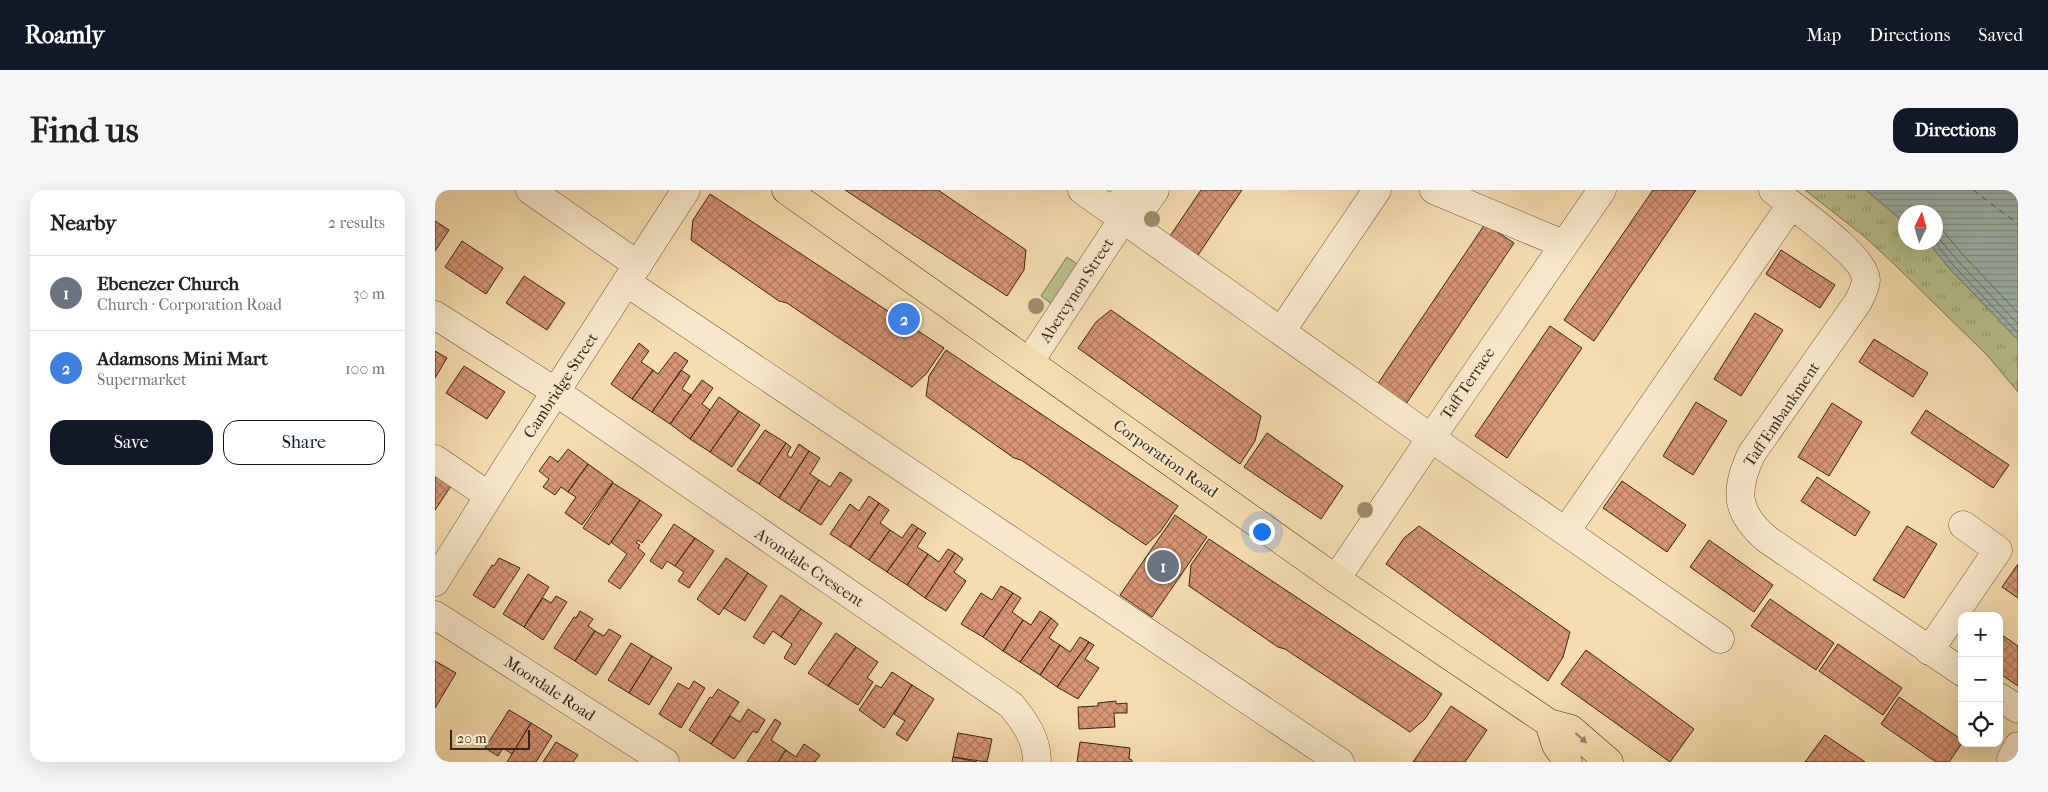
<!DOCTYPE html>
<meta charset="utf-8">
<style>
body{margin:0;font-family:"IM FELL French Canon",serif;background:#f6f6f6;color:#202124}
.controls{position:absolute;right:15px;bottom:15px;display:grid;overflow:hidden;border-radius:10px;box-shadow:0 5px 20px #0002}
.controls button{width:45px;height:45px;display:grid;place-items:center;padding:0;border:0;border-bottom:1px solid #e0e0e0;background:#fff;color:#202124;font:25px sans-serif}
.compass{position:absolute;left:1463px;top:15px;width:45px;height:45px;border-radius:50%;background:#fff;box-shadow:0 5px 20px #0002;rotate:5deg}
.scale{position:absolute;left:15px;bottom:12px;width:80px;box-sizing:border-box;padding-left:5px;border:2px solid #382419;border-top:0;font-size:14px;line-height:18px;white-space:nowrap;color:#382419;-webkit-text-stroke:4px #f9e9cc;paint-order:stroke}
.you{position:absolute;left:826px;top:341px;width:18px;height:18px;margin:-12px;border:4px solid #fff;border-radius:50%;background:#1a73e8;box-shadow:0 0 0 8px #1a73e833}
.badge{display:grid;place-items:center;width:32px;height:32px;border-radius:50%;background:#111827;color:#fff;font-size:16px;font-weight:700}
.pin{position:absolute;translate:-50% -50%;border:2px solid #fff;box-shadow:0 1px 5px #0006}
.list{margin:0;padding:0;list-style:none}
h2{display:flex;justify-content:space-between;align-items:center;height:65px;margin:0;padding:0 20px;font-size:21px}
h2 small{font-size:16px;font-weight:400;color:#757577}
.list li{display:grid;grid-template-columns:32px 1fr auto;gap:15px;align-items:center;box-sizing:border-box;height:75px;padding:0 20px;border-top:1px solid #e0e0e0}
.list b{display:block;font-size:19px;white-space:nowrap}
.list p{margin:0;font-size:16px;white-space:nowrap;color:#757577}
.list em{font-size:16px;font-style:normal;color:#757577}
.actions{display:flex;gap:10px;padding:15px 20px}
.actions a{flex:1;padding:11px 0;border:1px solid #111827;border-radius:15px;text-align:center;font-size:18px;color:#111827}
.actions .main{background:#111827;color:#fff}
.icon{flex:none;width:28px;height:28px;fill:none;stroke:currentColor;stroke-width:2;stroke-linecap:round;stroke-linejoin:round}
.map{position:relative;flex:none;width:1583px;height:572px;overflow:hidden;border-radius:15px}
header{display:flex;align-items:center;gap:30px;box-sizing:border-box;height:70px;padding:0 25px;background:#111827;color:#fff}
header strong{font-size:24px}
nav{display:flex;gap:28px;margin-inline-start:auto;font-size:18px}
.intro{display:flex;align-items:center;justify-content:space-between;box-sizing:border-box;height:120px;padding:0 30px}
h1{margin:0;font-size:35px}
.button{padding:12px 22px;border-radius:15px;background:#111827;color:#fff;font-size:18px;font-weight:700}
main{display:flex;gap:30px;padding:0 30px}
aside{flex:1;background:#fff;border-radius:15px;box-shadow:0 5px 20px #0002}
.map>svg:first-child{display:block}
.grass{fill:url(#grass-tufts);stroke:#787354}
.green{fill:#b8c28e;stroke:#787354}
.water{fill:url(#water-rules);stroke:#767e76}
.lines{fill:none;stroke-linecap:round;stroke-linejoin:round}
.shore{stroke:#6c6f66;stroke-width:1}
.ferry{stroke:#575148;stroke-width:1;stroke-dasharray:6 5;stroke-linecap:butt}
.building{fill:url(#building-cross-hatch);stroke:#382419}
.minor-casing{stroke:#68523f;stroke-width:29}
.major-casing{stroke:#382419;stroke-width:29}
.minor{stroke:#f9e9cc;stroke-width:28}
.major{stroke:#f6ddb0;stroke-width:28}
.tree{fill:#9f8d6d}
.oneway{fill:#978064}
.labels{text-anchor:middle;stroke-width:4;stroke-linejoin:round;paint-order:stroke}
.street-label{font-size:16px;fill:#382419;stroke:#f9e9cc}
</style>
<header>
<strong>Roamly</strong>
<nav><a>Map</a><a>Directions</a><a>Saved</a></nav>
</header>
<div class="intro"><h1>Find us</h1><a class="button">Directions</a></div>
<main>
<aside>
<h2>Nearby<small>2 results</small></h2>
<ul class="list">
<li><span class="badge" style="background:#6b7280">1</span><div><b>Ebenezer Church</b><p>Church · Corporation Road</p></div><em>30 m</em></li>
<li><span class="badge" style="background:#3f7fe0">2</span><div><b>Adamsons Mini Mart</b><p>Supermarket</p></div><em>100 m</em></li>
</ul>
<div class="actions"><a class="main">Save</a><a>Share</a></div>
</aside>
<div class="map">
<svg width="1583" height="572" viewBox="0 0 1583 572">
<defs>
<pattern id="grass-tufts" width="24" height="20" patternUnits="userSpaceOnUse" patternTransform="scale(1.25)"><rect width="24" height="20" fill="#b8c28e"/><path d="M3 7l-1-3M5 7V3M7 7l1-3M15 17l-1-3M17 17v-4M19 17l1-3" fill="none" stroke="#979d73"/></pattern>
<pattern id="water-rules" width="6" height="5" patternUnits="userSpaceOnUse" patternTransform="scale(1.25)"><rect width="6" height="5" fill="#9fbab4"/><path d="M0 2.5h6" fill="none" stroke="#839792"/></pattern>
<pattern id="building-cross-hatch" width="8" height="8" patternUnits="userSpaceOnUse" patternTransform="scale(1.25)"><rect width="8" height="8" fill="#d89675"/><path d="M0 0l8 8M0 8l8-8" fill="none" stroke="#b07a5f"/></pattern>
</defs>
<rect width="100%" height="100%" fill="#f6ddb0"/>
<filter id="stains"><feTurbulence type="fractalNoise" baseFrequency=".004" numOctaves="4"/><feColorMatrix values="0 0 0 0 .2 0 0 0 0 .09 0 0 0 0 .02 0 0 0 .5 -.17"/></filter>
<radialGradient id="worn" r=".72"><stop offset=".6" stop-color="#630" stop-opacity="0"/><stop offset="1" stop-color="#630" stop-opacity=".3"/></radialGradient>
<path class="grass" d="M1370,0h61l39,33v19l24,1 20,25 69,72v52l-31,-37 -91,-89 -31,-29z"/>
<path class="green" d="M632,67l16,11 -27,39 -15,-11z"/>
<path class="water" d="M1431,0h152v150l-69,-72 -20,-25 6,-1v-30h-30v11z"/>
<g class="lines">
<path class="shore" d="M1500,35l8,6 21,25 54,57
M1500,44l23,27 60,63
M1500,52l18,23 65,68"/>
<path class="ferry" d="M1538,0l45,34"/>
</g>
<path class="building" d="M410,0h93l88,60 -2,20 -17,26z
M766,0h41l-46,68 -28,-19z
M1218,0h43l-102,151 -30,-21z
M275,4l234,154 -18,26 -14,13 -125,-84 -8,-2 -88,-61 2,-20z
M0,31l14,9 -14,21z
M1050,34l29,19 -108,161 -29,-19z
M27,51l41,27 -17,26 -41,-27z
M1346,60l54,35 -15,23 -54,-34z
M89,86l41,27 -18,27 -41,-27z
M676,120l150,106 -6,25 -15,23 -162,-116 18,-26z
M1320,123l28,17 -42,66 -27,-17z
M1115,136l32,22 -75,110 -32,-22z
M1439,149l54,34 -15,24 -54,-35z
M204,153l10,8 -8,11 12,8 -21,29 -21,-15z
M511,160l232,156 -18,26 -14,13 -125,-85 -7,-2 -88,-62 3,-20z
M0,161l12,7 -12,20z
M240,162l13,9 -36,51 -20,-13 21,-29 5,4z
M29,176l41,26 -18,27 -41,-26z
M246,180l9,6 -8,13 9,6 -21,29 -18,-12z
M267,190l11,8 -11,16 8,6 -20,29 -20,-15z
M284,207l20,14 -29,41 -20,-13z
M1261,212l31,19 -34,54 -30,-19z
M1397,213l30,19 -33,54 -31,-19z
M1491,220l83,55 -16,23 -82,-55z
M304,221l21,14 -28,42 -22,-15z
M330,240l21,13 -27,41 -22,-14z
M832,243l76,53 -22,33 -77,-52z
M351,253l5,4 -4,8 4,3 8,-14 10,7 -30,47 -20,-14z
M133,259l20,15 -20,28 -7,-5 -6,8 -12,-8 6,-8 -10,-8 11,-15 8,6z
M374,261l11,7 -10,16 9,6 -20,31 -20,-13z
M153,274l25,18 -31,43 -17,-12 11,-16 -8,-5z
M0,281l18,12 -18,27z
M405,282l12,8 -31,45 -22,-14 20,-31 11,7z
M1382,287l53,35 -15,24 -54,-35z
M1187,291l64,44 -19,27 -64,-44z
M178,293l27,17 -31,45 -26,-17z
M434,306l10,7 -29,44 -20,-13 20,-30 9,7z
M205,310l22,15 -20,28 -4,-3 -2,3 4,2 -2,3 7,6 -25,35 -12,-8 19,-27 -16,-12z
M444,313l10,7 -9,13 10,7 -21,30 -19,-13z
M740,325l32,22 -55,80 -32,-22z
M239,334l21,14 -20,28 -8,-5 -5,8 -12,-8z
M477,334l6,4 -31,44 -18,-12 21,-30 12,8z
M984,336l151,106 -7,25 -15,24 -162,-117 18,-26z
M1472,336l30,18 -33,54 -31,-18z
M483,338l8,5 -9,14 11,7 -21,31 -20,-13z
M260,348l19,13 -25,37 -11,-7 6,-9 -9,-6z
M774,349l233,155 -17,25 -15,13 -125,-83 -7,-2 -89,-61 2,-21z
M1274,350l64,45 -19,27 -64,-45z
M513,359l7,4 -30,45 -18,-13 21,-31 11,8z
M520,363l8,6 -9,13 12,9 -20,30 -21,-13z
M64,368l21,10 -26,40 -21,-13 19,-30 2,1z
M291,368l22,15 -29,42 -22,-16z
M1583,374v34l-16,-11z
M313,383l19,13 -22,35 -21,-13z
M93,384l21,13 -25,40 -21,-13z
M566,396l12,7 -30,44 -22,-13 20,-31 11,7z
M578,403l8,5 -9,14 11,8 -20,31 -20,-14z
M346,405l20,14 -20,28 -8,-6 -9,13 -11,-7z
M121,406l11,6 -24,38 -19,-13 19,-29 8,5z
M1335,409l64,44 -18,27 -65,-44z
M366,419l21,14 -27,42 -11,-7 8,-14 -11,-7z
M145,421l13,8 -5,7 7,5 -20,30 -21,-13 20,-31 2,1z
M605,421l11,7 -31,44 -17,-11 20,-31 8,5z
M616,428l7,6 -9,14 11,7 -20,30 -20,-13z
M174,439l12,7 -25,39 -21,-14 20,-30 9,5z
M401,443l20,14 -28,39 -20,-13z
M1564,443l19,13v40l-19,-13z
M645,447l9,5 -32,45 -17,-12 20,-30 10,7z
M654,452l5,3 -9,14 14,9 -21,31 -21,-12z
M196,453l21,13 -23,37 -21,-13z
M1403,454l64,44 -19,27 -64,-44z
M421,457l22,15 -11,16 6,4 -15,23 -30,-19z
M1151,460l108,79 -24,33 -109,-78z
M217,466l20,12 -23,37 -20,-12z
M0,471l21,12 -21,35z
M457,482l20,13 -28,43 -25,-18 17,-25 5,3z
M259,491l11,7 -24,40 -22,-14 19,-31 11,6z
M477,495l22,14 -27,42 -11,-7 9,-13 -11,-7z
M283,499l21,13 -28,42 -22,-14 21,-33 2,1z
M1464,507l63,43v3l-13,19h-13l-55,-38z
M681,511v3l11,-1v10h-13l1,14 -36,2 -1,-22 20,-1v-3z
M1016,516l36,24 -22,32h-52z
M313,519l17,11 -8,13 -4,-2 -19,28 -23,-15 19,-28 10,6z
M74,520l22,13 -19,31 -9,-6 -5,8 -13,-8z
M340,529l6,4 -10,17 15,10 -8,12h-31z
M96,533l21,13 -16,26h-29z
M523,543l34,6 -5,23 -34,-5z
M1390,545l40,27h-60z
M121,552l22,13 -5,7h-30z
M645,552l50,6 -1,11 3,1v2h-55z
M369,554l16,11 -5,7h-37l8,-12 10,7z
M518,567l24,5h-25z"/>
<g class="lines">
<defs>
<path id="minor" d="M95,0l108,75
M647,0l349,248 289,201
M999,0l129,54
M1338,0c20,17 93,66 93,90 0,6 -5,16 -8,22l-106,151c-18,37 -17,60 16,87l194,132
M688,29l-2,-18 8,-11
M191,92l714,480
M0,125l121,77 455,313c14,17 26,34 26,57
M847,140l95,-140
M595,171l93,-142 17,-8 15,-21
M0,269l54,37
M1131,341l225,-326
M901,389l95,-141 171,-248
M0,392l72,-115 179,-277
M0,425l230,147
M1494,461l69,-101 -35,-25
M1564,507l19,12
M1576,569l7,-13"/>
<path id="major" d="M351,0l550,389 213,144 22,6 38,33
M1114,533l7,22 12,17"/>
</defs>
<use href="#minor" class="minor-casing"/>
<use href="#major" class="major-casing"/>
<use href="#minor" class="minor"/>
<use href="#major" class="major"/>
</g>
<g class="tree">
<circle cx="717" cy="29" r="8"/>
<circle cx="601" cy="116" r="8"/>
<circle cx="930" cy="320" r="8"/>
</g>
<defs><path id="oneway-solid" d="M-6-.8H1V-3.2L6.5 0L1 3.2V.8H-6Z" transform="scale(1.25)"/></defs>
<use class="oneway" href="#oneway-solid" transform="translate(1146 548) rotate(41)"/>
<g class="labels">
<g class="street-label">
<text transform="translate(641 100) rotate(-57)" y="6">Abercynon Street</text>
<text transform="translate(1032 193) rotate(-56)" y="6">Taff Terrace</text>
<text transform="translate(125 195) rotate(-57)" y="6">Cambridge Street</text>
<text transform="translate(1346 224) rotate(-56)" y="6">Taff Embankment</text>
<text transform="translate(731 268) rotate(35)" y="6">Corporation Road</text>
<text transform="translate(375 377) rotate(34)" y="6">Avondale Crescent</text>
<text transform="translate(115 498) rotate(33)" y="6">Moordale Road</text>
</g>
</g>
<rect width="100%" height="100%" filter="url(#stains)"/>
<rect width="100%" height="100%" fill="url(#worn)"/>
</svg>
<div class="controls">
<button>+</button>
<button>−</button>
<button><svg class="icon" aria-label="locate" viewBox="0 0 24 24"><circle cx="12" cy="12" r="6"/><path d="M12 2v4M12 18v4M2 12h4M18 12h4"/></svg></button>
</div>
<svg class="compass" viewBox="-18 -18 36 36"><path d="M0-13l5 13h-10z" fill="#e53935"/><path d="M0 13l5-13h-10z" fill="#757577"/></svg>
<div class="scale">20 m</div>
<div class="you"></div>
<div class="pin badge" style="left:728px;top:376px;background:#6b7280">1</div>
<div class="pin badge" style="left:469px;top:129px;background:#3f7fe0">2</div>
</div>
</main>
